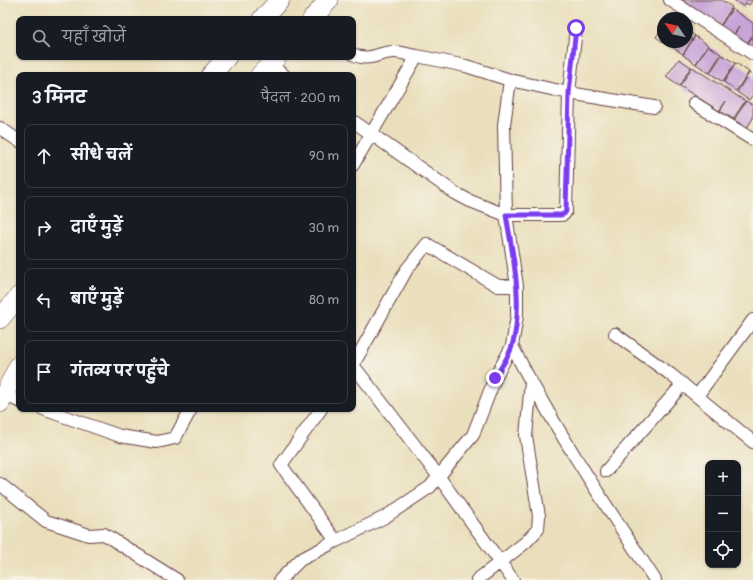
<!DOCTYPE html>
<html lang="hi">
<meta charset="utf-8">
<style>
body{margin:0;font-family:Pangolin,"Playpen Sans Deva",sans-serif;background:#20242c;color:#f1f3f6}
.controls{position:absolute;right:12px;bottom:12px;display:grid;overflow:hidden;border-radius:8px;box-shadow:0 1px 3px #0004}
.controls button{width:36px;height:36px;display:grid;place-items:center;padding:0;border:0;border-bottom:1px solid #363941;background:#171b24;color:#f1f3f6;font:20px sans-serif}
.compass{position:absolute;left:657px;top:12px;width:36px;height:36px;border-radius:50%;background:#171b24;box-shadow:0 1px 3px #0004;rotate:304deg}
.stop{position:absolute;width:12px;height:12px;margin:-9px;border:3px solid #7c3aed;border-radius:50%;background:#fff}
.stop.end{background:#7c3aed;border-color:#fff;box-shadow:0 1px 4px #0008}
.list{margin:0;padding:0;list-style:none}
h2{display:flex;justify-content:space-between;align-items:center;height:52px;margin:0;padding:0 16px;font-size:17px}
h2 small{font-size:13px;font-weight:400;color:#9ea1a6}
.list li{display:grid;grid-template-columns:26px 1fr auto;gap:12px;align-items:center;box-sizing:border-box;height:64px;margin:0 8px 8px;padding:0 8px;border:1px solid #363941;border-radius:8px}
.list b{display:block;font-size:15px;white-space:nowrap}
.list em{font-size:13px;font-style:normal;color:#9ea1a6}
.icon{flex:none;width:22px;height:22px;fill:none;stroke:currentColor;stroke-width:2;stroke-linecap:round;stroke-linejoin:round}
.map{position:relative;flex:none;width:753px;height:580px;overflow:hidden}
.search{position:absolute;background:#171b24;box-shadow:0 1px 3px #0004;left:16px;top:16px;width:340px;height:44px;display:flex;align-items:center;gap:10px;box-sizing:border-box;padding:0 14px;border-radius:8px;color:#9ea1a6;font-size:15px}
.panel{position:absolute;background:#171b24;box-shadow:0 1px 3px #0004;left:16px;top:72px;width:340px;height:340px;border-radius:8px}
.map>svg:first-child{display:block}
.building{fill:#c7a5d7}
.lines{fill:none;stroke-linecap:round;stroke-linejoin:round}
.street-casing{stroke:#623c41;stroke-width:14}
.primary-casing{stroke:#623c41;stroke-width:20}
.street{stroke:#fff;stroke-width:12}
.primary{stroke:#fff;stroke-width:19}
.route{stroke:#7c3aed;stroke-width:5}
</style>
<div class="map">
<svg width="753" height="580" viewBox="0 0 753 580">
<rect width="100%" height="100%" fill="#f7f3e8"/>
<filter id="ink" filterUnits="userSpaceOnUse"><feTurbulence type="fractalNoise" baseFrequency=".025" numOctaves="2"/><feDisplacementMap in="SourceGraphic" scale="8" xChannelSelector="R" yChannelSelector="G"/><feConvolveMatrix kernelMatrix="1 2 1 2 8 2 1 2 1" color-interpolation-filters="sRGB"/></filter>
<filter id="wash" filterUnits="userSpaceOnUse"><feTurbulence type="fractalNoise" baseFrequency=".012" numOctaves="4" result="noise"/><feDisplacementMap in="SourceGraphic" scale="16" xChannelSelector="R" yChannelSelector="G"/><feGaussianBlur stdDeviation="0.9" result="paint"/><feColorMatrix in="noise" values="0 0 0 0 0 0 0 0 0 0 0 0 0 0 0 0 0 1.4 0 .05"/><feComposite in="paint" operator="in"/></filter>
<g filter="url(#wash)">
<rect width="100%" height="100%" fill="#eadfbc"/>
<g id="blocks">
<path class="building" d="M681,0h40l11,7 -12,19z
M734,0h19l-4,5 -3,-2 -2,4z
M732,9l21,14v11l-7,11 -13,-9 6,-9 -6,9 -13,-9z
M663,26v16h8l-2,4 -13,-9z
M687,30l8,6 -12,18 -13,-8 2,-4h15z
M695,36l13,9 -12,19 -13,-9z
M753,36v12l-6,-3z
M708,46l13,8 -12,19 -13,-9z
M722,55l13,8 -12,19 -13,-9z
M679,59l12,8 -12,19 -13,-9z
M736,63l13,9 -13,19 -12,-9z
M692,67l53,34 -12,18 -13,-8 6,-10 -7,10 -39,-25z
M749,73l4,3v18l-4,6 -12,-8z
M746,101l7,4v13l-6,10 -13,-8z"/>
</g>
</g>
<g filter="url(#ink)">
<use href="#blocks" fill-opacity="0" stroke="#623c41" stroke-width="1"/>
<g class="lines">
<defs>
<path id="street" d="M670,0l83,54
M353,54c16,9 25,-2 41,-2 7,0 15,3 23,4
M269,65l15,10
M694,103l59,37
M353,121l102,72 15,8 36,14h55l3,-1 2,-3 3,-118 7,-65
M0,128l19,13
M353,165l64,-109 49,10 44,14 59,13 85,14
M615,334l55,40 83,68
M512,346c42,82 93,158 143,234
M353,365l86,112 74,103
M353,365l54,-96 20,-25 71,42h19
M4,395l15,6
M697,396l56,-76
M43,409l77,27 37,6 18,-4 16,-29
M321,409l-40,56 55,76
M606,471l77,-87
M0,484l46,37 43,14 15,-1 73,46
M280,580l20,-20 36,-19 49,-24 45,-30 43,-52 22,-57 17,-32 5,-30v-30l-11,-71 -2,-90 6,-45
M477,580l49,-38 12,-13 1,-13 -13,-80 5,-54"/>
<path id="primary" d="M262,19l18,-19
M312,19l17,-19
M211,75l16,-18
M260,75l17,-18
M0,319l19,-23
M0,403l19,-38"/>
</defs>
<use href="#street" class="street-casing"/>
<use href="#primary" class="primary-casing"/>
<use href="#street" class="street"/>
<use href="#primary" class="primary"/>
</g>
</g>
<g class="lines" filter="url(#ink)">
<path class="route" d="M495,378c5,-10 14,-21 17,-32 12,-39 1,-92 -6,-131h55l3,-1 2,-3 3,-118 7,-65"/>
</g>
</svg>
<div class="controls">
<button>+</button>
<button>−</button>
<button><svg class="icon" aria-label="locate" viewBox="0 0 24 24"><circle cx="12" cy="12" r="6"/><path d="M12 2v4M12 18v4M2 12h4M18 12h4"/></svg></button>
</div>
<svg class="compass" viewBox="-18 -18 36 36"><path d="M0-13l5 13h-10z" fill="#e53935"/><path d="M0 13l5-13h-10z" fill="#9ea1a6"/></svg>
<div class="stop" style="left:576px;top:28px"></div>
<div class="stop end" style="left:495px;top:378px"></div>
<div class="search"><svg class="icon" aria-label="search" viewBox="0 0 24 24"><circle cx="10" cy="10" r="6"/><path d="M15 15l6 6"/></svg>यहाँ खोजें</div>
<section class="panel">
<h2>3 मिनट<small>पैदल · 200 m</small></h2>
<ul class="list">
<li><svg class="icon" aria-label="ahead" viewBox="0 0 24 24"><path d="M12 20V5M6 11l6-6 6 6"/></svg><div><b>सीधे चलें</b></div><em>90 m</em></li>
<li><svg class="icon" aria-label="right" viewBox="0 0 24 24"><path d="M7 20v-9h11M14 6l5 5-5 5"/></svg><div><b>दाएँ मुड़ें</b></div><em>30 m</em></li>
<li><svg class="icon" aria-label="left" viewBox="0 0 24 24"><path d="M17 20v-9H6M10 6l-5 5 5 5"/></svg><div><b>बाएँ मुड़ें</b></div><em>80 m</em></li>
<li><svg class="icon" aria-label="arrive" viewBox="0 0 24 24"><path d="M6 21V4h12l-3 4 3 4H6"/></svg><div><b>गंतव्य पर पहुँचे</b></div></li>
</ul>
</section>
</div>
